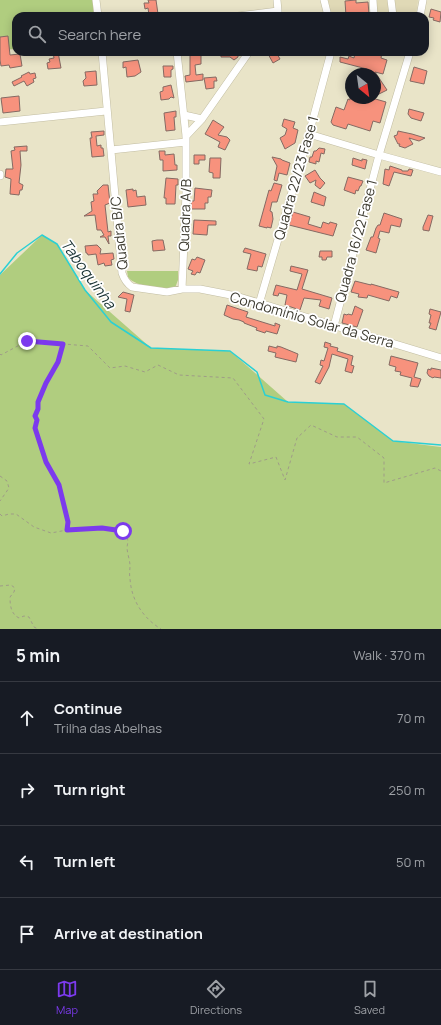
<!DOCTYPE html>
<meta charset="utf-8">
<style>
body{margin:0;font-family:Manrope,sans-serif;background:#242831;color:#f1f3f6}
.compass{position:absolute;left:345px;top:68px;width:36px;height:36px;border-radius:50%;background:#171b24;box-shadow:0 2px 10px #0003;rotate:151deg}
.stop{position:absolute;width:12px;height:12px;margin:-9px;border:3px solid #7c3aed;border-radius:50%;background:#fff}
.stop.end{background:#7c3aed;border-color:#fff;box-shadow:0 1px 4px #0008}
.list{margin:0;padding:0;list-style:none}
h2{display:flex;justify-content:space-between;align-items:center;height:52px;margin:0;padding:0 16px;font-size:17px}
h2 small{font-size:13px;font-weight:400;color:#9ea1a6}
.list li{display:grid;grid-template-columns:26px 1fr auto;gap:12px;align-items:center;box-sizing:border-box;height:72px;padding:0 16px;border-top:1px solid #363941}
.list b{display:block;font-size:15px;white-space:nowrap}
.list p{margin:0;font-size:13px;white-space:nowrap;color:#9ea1a6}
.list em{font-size:13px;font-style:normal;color:#9ea1a6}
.icon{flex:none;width:22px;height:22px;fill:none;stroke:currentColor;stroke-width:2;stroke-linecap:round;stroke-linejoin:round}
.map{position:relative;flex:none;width:441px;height:629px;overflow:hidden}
.search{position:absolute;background:#171b24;box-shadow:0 2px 10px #0003;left:12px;right:12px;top:12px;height:44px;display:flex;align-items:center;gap:10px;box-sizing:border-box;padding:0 14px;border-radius:12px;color:#9ea1a6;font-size:15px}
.sheet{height:340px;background:#171b24}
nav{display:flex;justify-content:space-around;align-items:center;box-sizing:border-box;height:56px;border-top:1px solid #363941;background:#171b24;font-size:11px;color:#9ea1a6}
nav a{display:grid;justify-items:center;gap:2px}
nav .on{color:#7c3aed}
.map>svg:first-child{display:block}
.built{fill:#e0d9b6}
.green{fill:#b0cd7f}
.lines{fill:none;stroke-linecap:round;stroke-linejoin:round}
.stream{stroke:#2ad0d4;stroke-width:1.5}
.building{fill:#f7927d;stroke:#856a63}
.minor-casing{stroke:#c2bda2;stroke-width:8}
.path{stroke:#9f9c87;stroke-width:1;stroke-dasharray:3 3;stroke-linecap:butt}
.minor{stroke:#fff;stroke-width:7}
.route{stroke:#7c3aed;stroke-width:5}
.labels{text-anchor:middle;stroke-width:3.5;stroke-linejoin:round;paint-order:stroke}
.street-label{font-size:14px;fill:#3e3c31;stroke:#fff}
.water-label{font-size:15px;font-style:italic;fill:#173031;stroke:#fff}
</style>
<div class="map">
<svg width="441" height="629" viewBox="0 0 441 629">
<rect width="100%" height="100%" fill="#e9e4c8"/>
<path class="built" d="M328,0h90l-2,16h-84z"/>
<path class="green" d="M0,0h93l1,16h-78v33l-16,1z
M42,235l15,9 28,46 66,58 79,3 58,51 56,2 49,37 48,6v182h-441v-354z
M127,271h51v9l-3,8c-12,1 -40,-1 -47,-11 0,-1 -1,-6 -1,-6z"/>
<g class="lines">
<path class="stream" d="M0,274l17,-21 25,-18 15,9 28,46 26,32 40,26 79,3 27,21 8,23 23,7 56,2 49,37 48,4"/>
</g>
<path class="building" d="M148,0h8l2,14 -9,1 -1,-7 -3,1 -1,-6h5z
M356,0v3l12,-1 1,12 -23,2 -1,-15z
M431,9l10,3 -1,10 -7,-2 1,-2 -5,-1z
M8,36l2,19 10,-1 2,12 -12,2 -1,-3 -8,1 -1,-6v-23z
M53,52h5l3,16 -13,1 -1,-6 3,-1 -1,-3 5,-1z
M221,52h17v5l-4,3 -4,-3h-9z
M267,52h9l4,7 -7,4z
M355,52h27l-1,6 6,2 -4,14 -8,-2 12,18 -12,6v-22h-10l2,-5 -27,-7v-5l8,2 1,-3 5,2z
M201,53v11l-6,1 1,10 7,-1v6l-17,2 -1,-6 5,-1v-21z
M138,60l3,12 -6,4 -8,1 -1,-10 -3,1v-6z
M163,66h10v3l-2,1v7h-7z
M414,67l13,4 -3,13 -14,-3z
M96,71l1,14 -13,1 -1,-5 3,-3 -1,-6z
M29,72l1,2 5,-1 1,5 -3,1 1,3 -7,4 -3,-5 -10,5 -2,-4 10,-5 -1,-1z
M216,77l1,4h-3v7l-8,1 -2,-11z
M171,85l3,13 -3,-1 -2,2 -8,1 -1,-8 3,-1v-4z
M19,96l1,15 -17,2 -2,-15z
M350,98h22l14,4 -6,21 -7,-2 -3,10 -22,-7 -2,5 -13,-4 -2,-3 5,-15 8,3 4,-11 2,1z
M409,109l15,4 -3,8 -10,-3 -3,-4z
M176,111v6h-2l1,13 -9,1 -2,-18z
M284,119l11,3 -2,6 5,2 -3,13 -10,6 -5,-11 5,-3 2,-6 -5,-3z
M213,120l11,7 -6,8 9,2 3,3 -5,10 -7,-3 2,-5 -15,-8z
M104,131v4l-8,1 1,10 4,-1v3h2l1,8 -12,1 -2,-19h2l-1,-6z
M398,131l14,3 13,4 -6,3 -10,-3 4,6 -8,4 -6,-2 1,-2h-2l-4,-8 3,-1z
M27,146v5h-7l1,14 -2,18 4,2 -1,5h-2l-1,5 -9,-1 1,-15 -6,-2 1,-8h7l-2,-18 4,-1 -1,-3z
M319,148l6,1 -1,5 -3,-1 -2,9 -3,-1v3l-7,-2 1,-5h2l2,-6h2z
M159,151h6v4l9,-1 1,11h2v5l-14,1v-11h-3z
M194,155h11v5h-6v4h-5z
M272,157l9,2 1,1 8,3 -3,12 -8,-2 -2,8 -3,-1 3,-14z
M210,158h11l-1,20h-7v-5l-4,-1z
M353,158l9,3v-2l5,1 -2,9 -13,-4z
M390,166l12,4v1h6l1,-2 4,1 -2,6 -17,-4 -5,14 -6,-2 2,-15 4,1z
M315,170l5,8 5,5 -5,6 -5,-4 1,-5 -6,3 -5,-7z
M348,177l15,4 -2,5h-1l-2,5 -2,-1 -1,4 -11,-4z
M166,178l12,1v6h-2l-1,19h-9v-6h-2z
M274,183l8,2 -5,17h-5l-2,9 2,1 1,7 -2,9 -4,-1v1l-8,-2 10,-36 2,1z
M103,185h5l2,18 -5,2 3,27 3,-1v5h-3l1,8 -4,-7h-5l4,-2 -3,-5h-4l-2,-15 -11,1 8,-5 -1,-9 3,-1 -1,-7h5l-1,-3z
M195,188l17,2 -1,7h-3v6h-3v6h-14v-8h3z
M133,189v2l3,-1 1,7 8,-1 1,9 -18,2 -2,-17z
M314,192l12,5 -2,9 -13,-4z
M293,212l17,5 -2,7 13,4 2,-6 6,2 1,-2 7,2 -4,12 -44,-11z
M384,213l18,6 -2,8 -9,-2 -2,8 -9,-2 -2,7 2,1 -4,14 -10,-3 5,-13h2l3,-9 2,-3h2z
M428,215l5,1 -4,15 -6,-1v-3z
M194,220l22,1v4h-8l-1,10 -14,-1z
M157,240h6l2,10 -12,1 -1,-10z
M97,245l4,4 -1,5 13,-1 1,6 -3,1 1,5 -7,1 -1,-3 -6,2 -2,-11 -8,1 -1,-2h-1l-1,-7z
M245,248l21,6 -4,13 -4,-1 -1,5 -10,-2 4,-15 -8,-2z
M320,251h12v6h-5l-1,3h-4v-3h-3z
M197,257l8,3 -5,13 -3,-1 -2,3 -4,-1 2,-3 -5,-2 4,-10 3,1z
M291,266l17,4 -6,19 30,9 -3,11 -10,-3 2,-6 -17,-2 -4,12 -15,-5 2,-10 -8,-2 -1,3 -5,-1 3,-10 21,5 5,-16 -12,-3z
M355,281l16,4v-1l28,8 -2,6 -6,-2 -2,5 -21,-6 -1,3 -9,-1 1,-3 -8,-2z
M123,292l11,3 -4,17 -5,-1 2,-12 -9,-2z
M227,305l21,7 -2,5 29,9v-3l5,2 -3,9 -11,-3 -1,2 -9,-3 1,-2 -13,-5v-1l-5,-2 -6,-1 -9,-4z
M355,306l8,4 -6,17 -15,-4 2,-9 3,1 1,-1 4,1z
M430,309l11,3 -5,18 -7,-2 2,-5h-2l2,-8 -2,-1z
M325,342l6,2 -1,2 8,2 -1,3 16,5 -2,9 3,1 -2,7 -7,-2 3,-12 -16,-5 -3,13 -9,17 -5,-2 8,-16 -3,-1 1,-5 3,1 4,-13 -4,-1z
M269,346l8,2v-2l4,1 17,7 -2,8 -21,-5 1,-4 -8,-2z
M391,356l27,7 -4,14 7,2 -3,8 -8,-1 2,-8 -12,-3 1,-3 -6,-1 1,-4 -7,-2z
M431,368l10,2v8l-7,-1 -1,1 -4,-2 -2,-3 1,-4 3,1z"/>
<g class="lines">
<defs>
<path id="minor" d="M96,0l2,16
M277,0l1,11
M324,0l4,16
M373,0l1,16
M391,0l2,16
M238,16l40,-5
M420,16l3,-16
M102,52l20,221c2,6 4,10 10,14l35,5 15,-3h18l36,7 205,62
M177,52l9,84v57l-4,96
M184,115l18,4
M0,122l106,-11
M309,134l70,21 62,17
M186,136l16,-17 47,-67
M111,150l75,-8
M0,174v2
M259,304l50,-170 22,-82
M334,326l45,-171 31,-103"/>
</defs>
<use href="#minor" class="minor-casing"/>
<path class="path" d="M63,344l-5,18 -12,21 -9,19 1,7 -3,7 2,4 -2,7 11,35 13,23 9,37 -1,7
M0,354l1,1 26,-14 61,5 22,22 15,-2 20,6 13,-7 21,10 54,3 31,41 -15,45 27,-7 9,23 12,-42 14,-13 26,12h20l27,21v25l51,-15 6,3
M0,476l7,5 2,7 -9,13
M0,514l2,2 7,-2h7l18,13 17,6 16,-3 35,-2 21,3 4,4c1,4 1,8 0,12 0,6 3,13 3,19 0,4 -1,8 0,12 1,22 13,40 31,51
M0,586l11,-1 4,3 -1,4 -4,5c0,9 1,17 9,21l5,-2 5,1 5,10 4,2"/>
<use href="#minor" class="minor"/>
</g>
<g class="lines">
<path class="route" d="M27,341l36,3 -5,18 -12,21 -8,19v7l-3,7 2,4 -2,8 11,34 13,23 9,37 -1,8 35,-2 21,3"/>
</g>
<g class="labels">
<g class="street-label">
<text transform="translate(296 178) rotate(-74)" y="5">Quadra 22/23 Fase 1</text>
<text transform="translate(185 215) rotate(-88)" y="5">Quadra A/B</text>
<text transform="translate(119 233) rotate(-96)" y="5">Quadra B/C</text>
<text transform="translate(356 241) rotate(-75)" y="5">Quadra 16/22 Fase 1</text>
<text transform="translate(312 320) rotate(16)" y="5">Condomínio Solar da Serra</text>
</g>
<g class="water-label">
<text transform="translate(88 274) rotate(54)" y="5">Taboquinha</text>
</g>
</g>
</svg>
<svg class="compass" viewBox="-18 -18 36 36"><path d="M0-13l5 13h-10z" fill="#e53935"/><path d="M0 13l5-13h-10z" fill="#9ea1a6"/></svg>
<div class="stop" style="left:123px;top:531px"></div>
<div class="stop end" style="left:27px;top:341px"></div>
<div class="search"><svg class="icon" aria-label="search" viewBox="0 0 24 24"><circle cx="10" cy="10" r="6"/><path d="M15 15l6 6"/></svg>Search here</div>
</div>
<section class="sheet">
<h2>5 min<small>Walk · 370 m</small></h2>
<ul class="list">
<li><svg class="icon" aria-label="ahead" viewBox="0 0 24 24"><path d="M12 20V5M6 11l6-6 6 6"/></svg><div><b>Continue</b><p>Trilha das Abelhas</p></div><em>70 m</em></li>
<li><svg class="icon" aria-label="right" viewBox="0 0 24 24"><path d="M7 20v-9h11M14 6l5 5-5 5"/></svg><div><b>Turn right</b></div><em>250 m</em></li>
<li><svg class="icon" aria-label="left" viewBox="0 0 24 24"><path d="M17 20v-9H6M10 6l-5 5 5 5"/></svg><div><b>Turn left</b></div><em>50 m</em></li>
<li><svg class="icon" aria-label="arrive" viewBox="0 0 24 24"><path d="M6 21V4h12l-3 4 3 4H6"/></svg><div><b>Arrive at destination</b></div></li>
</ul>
</section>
<nav>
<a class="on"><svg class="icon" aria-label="map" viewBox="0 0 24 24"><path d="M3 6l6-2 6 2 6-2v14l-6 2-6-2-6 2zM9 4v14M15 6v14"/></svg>Map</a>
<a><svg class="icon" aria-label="directions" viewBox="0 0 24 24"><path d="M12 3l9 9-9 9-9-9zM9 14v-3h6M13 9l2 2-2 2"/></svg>Directions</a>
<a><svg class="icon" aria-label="saved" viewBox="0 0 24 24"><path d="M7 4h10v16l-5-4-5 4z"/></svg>Saved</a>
</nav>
